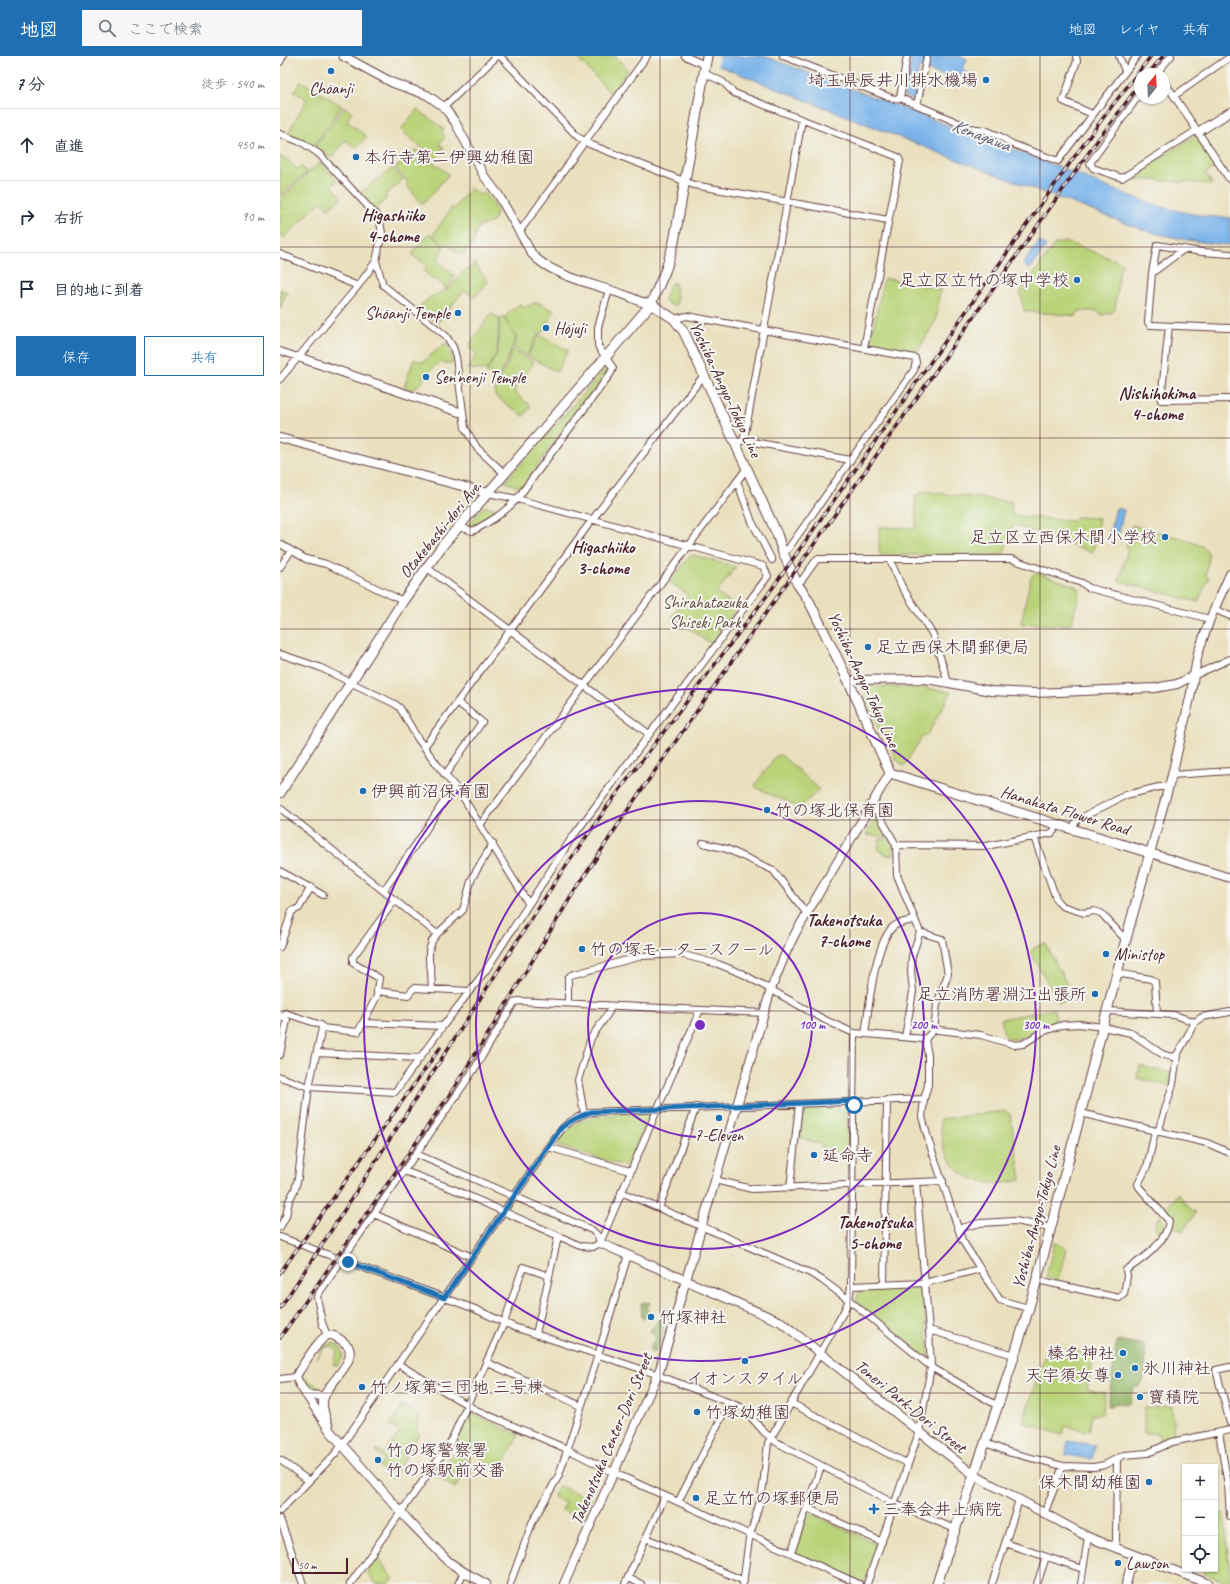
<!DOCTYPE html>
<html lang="ja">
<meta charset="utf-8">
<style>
body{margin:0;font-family:Caveat,"Klee One",sans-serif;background:#f6f6f7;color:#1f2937}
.controls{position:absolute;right:12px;bottom:12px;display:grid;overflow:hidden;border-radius:0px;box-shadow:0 1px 3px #0004}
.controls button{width:36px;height:36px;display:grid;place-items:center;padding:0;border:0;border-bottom:1px solid #e0e1e3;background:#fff;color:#1f2937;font:20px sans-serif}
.compass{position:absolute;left:854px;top:12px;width:36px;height:36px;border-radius:50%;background:#fff;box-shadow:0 1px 3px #0004;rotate:18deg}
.scale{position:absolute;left:12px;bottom:10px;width:56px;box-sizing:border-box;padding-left:4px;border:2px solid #4a1f2b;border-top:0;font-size:11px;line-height:14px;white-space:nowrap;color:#4a1f2b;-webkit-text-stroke:3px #f6f6f2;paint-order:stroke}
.stop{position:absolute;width:12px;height:12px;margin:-9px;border:3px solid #1f6fb2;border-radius:50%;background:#fff}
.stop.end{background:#1f6fb2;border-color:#fff;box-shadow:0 1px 4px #0008}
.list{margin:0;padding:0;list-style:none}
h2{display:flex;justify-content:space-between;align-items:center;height:52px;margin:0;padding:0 16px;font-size:17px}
h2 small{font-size:13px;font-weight:400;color:#747a83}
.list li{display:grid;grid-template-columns:26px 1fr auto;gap:12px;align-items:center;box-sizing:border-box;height:72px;padding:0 16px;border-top:1px solid #e0e1e3}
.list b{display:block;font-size:15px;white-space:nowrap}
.list em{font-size:13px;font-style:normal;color:#747a83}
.actions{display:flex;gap:8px;padding:12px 16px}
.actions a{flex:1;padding:9px 0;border:1px solid #1f6fb2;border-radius:0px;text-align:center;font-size:14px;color:#1f6fb2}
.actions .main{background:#1f6fb2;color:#fff}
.icon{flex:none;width:22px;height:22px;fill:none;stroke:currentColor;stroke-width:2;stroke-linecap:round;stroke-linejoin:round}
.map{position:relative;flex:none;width:950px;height:1528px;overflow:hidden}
header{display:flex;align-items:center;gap:24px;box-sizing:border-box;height:56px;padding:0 20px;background:#1f6fb2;color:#fff}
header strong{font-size:19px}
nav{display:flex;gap:22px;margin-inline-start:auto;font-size:14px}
.search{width:280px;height:36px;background:#f6f6f7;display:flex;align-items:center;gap:10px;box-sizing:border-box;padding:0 14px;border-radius:0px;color:#747a83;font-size:15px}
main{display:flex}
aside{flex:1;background:#fff}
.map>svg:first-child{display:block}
.green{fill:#bad378;stroke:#827952}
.forest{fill:#93b568;stroke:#6e6a4a}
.water{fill:#79b3ea;stroke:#62698a}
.pier{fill:#eae0be}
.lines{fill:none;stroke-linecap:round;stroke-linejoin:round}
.stream{stroke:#79b3ea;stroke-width:2}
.minor-casing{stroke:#623c41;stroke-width:8}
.tertiary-casing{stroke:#623c41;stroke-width:10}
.secondary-casing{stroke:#623c41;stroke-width:11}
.minor{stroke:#fff;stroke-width:6}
.tertiary{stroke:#fff;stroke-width:8}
.secondary{stroke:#fff;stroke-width:9}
.rail-casing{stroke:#4a1f2b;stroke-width:3.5}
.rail{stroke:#f6f6f2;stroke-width:2;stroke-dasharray:6;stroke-linecap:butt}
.route{stroke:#1f6fb2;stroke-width:5}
.grid{fill:none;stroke:#4a1f2b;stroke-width:1;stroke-opacity:0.55}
.ring{fill:none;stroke:#7b2cbf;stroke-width:2}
.poi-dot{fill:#1f6fb2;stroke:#f6f6f2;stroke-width:1.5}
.labels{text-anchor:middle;stroke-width:4;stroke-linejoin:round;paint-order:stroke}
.poi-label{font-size:17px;fill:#4a1f2b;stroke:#f6f6f2;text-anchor:start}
.street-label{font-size:17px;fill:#4a1f2b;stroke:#f6f6f2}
.park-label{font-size:17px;fill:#664c3e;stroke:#f6f6f2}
.water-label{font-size:18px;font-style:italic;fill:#5a536e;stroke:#f6f6f2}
.neighbourhood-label{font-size:18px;font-weight:bold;fill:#4a1f2b;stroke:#f6f6f2}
.centre{fill:#7b2cbf;stroke:#f6f6f2;stroke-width:2}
.ring-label{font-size:12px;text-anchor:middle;font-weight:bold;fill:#7b2cbf;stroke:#f6f6f2;stroke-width:4;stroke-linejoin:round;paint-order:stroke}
</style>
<header>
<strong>地図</strong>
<div class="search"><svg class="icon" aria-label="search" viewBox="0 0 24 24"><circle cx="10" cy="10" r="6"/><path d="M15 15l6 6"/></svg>ここで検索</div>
<nav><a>地図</a><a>レイヤ</a><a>共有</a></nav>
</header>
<main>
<aside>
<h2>7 分<small>徒歩 · 540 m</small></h2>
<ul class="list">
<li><svg class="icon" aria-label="ahead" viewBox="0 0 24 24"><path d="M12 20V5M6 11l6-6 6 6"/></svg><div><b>直進</b></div><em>450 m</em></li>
<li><svg class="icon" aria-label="right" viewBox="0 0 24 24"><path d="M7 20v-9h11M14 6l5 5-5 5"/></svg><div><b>右折</b></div><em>90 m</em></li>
<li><svg class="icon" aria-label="arrive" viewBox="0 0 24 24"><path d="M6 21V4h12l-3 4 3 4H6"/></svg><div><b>目的地に到着</b></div></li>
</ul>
<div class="actions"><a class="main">保存</a><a>共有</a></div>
</aside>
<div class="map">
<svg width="950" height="1528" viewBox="0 0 950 1528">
<rect width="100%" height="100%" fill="#f6f6f2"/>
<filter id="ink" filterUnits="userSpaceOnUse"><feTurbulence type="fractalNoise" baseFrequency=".025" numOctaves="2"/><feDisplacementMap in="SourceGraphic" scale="8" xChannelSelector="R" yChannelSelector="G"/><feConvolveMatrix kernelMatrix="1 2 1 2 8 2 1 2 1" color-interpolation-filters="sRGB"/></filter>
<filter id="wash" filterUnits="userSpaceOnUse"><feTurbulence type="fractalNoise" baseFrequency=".012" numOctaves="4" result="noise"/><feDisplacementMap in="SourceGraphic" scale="16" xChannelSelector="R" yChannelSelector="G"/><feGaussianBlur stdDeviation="0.9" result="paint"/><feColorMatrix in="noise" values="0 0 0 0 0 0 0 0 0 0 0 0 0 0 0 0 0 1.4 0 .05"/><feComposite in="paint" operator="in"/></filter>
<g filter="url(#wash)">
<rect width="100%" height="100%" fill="#eae0be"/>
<path class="green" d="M296,0h39l13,14 -17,24z
M21,25l41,25 -29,41 -26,-12 20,-36 -13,-7z
M64,51l8,5 -5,8 20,17 -11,11 -11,-8 -13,18 -18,-10z
M137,53l27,20 -2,3 3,5 -6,7 5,4 -9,11 -34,-29z
M915,80l21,31 -11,6 8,11 -81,-5 -1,-2z
M136,94l33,24 -24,28 -4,1 -15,-18 2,-2 -13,-15z
M0,99l5,5 1,-2 11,11 4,-3 6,6 -27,24z
M40,106l17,19 -5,5 10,12 -14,10 -6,-7 -38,37 -3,-3 -1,1v-37z
M112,112l11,12 -18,15 2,3 -12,13 -15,-17z
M190,132l10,7 3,-3 8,9 6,10 -4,11 -15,5 -4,11 1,2 -13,16 -16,-13 -2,2 -11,-10 19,-28 2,2z
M149,177l15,13 -7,15 18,15 -9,13 -10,-10 -2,2 -10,-10 3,-4 -15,-13z
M786,186l57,21 -4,9 -4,38 -4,3 -10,2 -4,-4h-19l-1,5 -53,-5 -4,-18 35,-49z
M195,207l13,19 -14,16 -9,-8 -28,33 -19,-15 11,-10 19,-9 11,-13z
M604,222l56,11 -4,31 -20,34 -43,-7 -3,-4z
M391,227h4l2,20 -3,3 -9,-4 -1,-4z
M0,233l7,3 -7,17z
M257,246l17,9 -11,22 -5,1 -11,22 -13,-8 3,-9 -13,-22 17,-14 2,5z
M211,257l8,5 -2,34 -10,18 -20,-1 10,-15 -9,-7z
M220,262l5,1 11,19 -11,27 -8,15 -11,-7 12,-21z
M259,279l29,15 -11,22 -29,-16z
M165,287l6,7 2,13h-9l-3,-2 -19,17 2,2 -11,10 -9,-3 10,-28 9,3z
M232,294l22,12 -20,30 17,14 -7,10 -29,-20v-10l12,-21z
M325,313h3v1l-87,118 -16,-6z
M641,435l91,11 -1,13 61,6 4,-4 23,1 -6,33 -2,1 -76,-27 -2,1 -9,27 -3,2h-120l-2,-3v-25l37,1 -1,-33h5z
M204,450l17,4 -3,3 -25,13h-2l-1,-3z
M852,469l56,15v1c24,7 22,11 18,34l3,2 -11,25 -79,-21 9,-32 -2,-3z
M413,499l43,12 -20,26 21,14 -26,37 -39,-28 16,-21 -18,-13 20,-26z
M756,516l42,15 2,3 -8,32 -3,3 -46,-1 -2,-1 10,-46z
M582,630l63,2 26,4 -24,43 -5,2 -18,29 -8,-7 -10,-22 -7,-7 -17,-40z
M501,699l38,34 -19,19 -43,-20 -2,-3 21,-29z
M597,759l11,22 -22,-2z
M600,783h9l4,8v9l-6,-1 -9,-5z
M765,887l22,41 -5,3 7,12 -10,4 -28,-50 1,-4z
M774,953l2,11 -1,3c-4,1 -9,1 -13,3 -7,4 -30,21 -37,9 -3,-5 -3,-12 -4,-16z
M860,1010l32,7 -2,13 -33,-8z
M564,1051l3,3 1,51 -27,-10 1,-6 -22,-8 3,-25 1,-3z
M724,1055l6,3 11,65c-25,10 -58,4 -72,-21 -7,-11 -8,-26 -9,-39z
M367,1056l2,5 -21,47 -4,2 -66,-20 -1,-4c6,-7 13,-16 23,-20 18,-9 46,-8 67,-10z
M898,1137l12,16 6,3 -14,20 -3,-3 -8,-1v-9l-7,-7z
M880,1160l5,7 -4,11c-8,-5 -7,-11 -1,-18z
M774,1187h3l9,6 -8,32 -12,-3z
M640,1231l3,3 6,65 -4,2 -68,-53 -1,-3 4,-11z
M52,1287l6,2 5,8 -1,6 -5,7 -4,-2 4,-12 -5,-6 -9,2 -8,12 8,-13z
M767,1292l39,4 7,8 -6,28 3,2 15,3 -3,21 -10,1 -3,17 -24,-6 -3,9 -39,-13z
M26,1322l15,11 -3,4 -8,-2 -6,-11z
M878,1349l14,1 2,33 -14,7 -1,-12 -15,-1v-26l13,1z
M123,1350l18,11 -4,6v9l2,2 -27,46 -13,-14 6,-5 -9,-10 2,-1 6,4 16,-22 -10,-7z
M189,1356l49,23 -17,35 -45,-26v-4z
M174,1396l15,9 -5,9 2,1 -11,17 -18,-12z
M279,1430l32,13 -9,20 -20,-9 3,-7 -12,-6z
M528,1456l70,33 -14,39 -69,-31z
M944,1457l6,62v7l-2,1 -25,-10v-4h12v-54z
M97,1502l17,21 -6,5h-12l-8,-10v-2z"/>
<path class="forest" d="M364,1246l6,1 -4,5 2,3 -4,8 -2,-1 -1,-14z
M386,1251l2,2v4l-6,10c4,10 -3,19 -7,29h-4l-2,-3 7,-13 -6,-4 1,-3 5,-5z
M842,1285l22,4 1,3c0,13 5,38 -12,40l-3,15 -4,2 -3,-2 -11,1 -1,2h-3l8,-61 1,-3z"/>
<path class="water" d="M414,0h70l295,111 28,11v1c46,18 92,38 143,39v27c-29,-2 -56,-7 -84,-14l-199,-75z
M632,0h48l7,3 -9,22 -39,-14 -4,22v11l-12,-4 2,-7 1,-1z
M759,185l7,5 -16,23 -7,-5z
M836,452l8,2 -6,27 -9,-2z
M788,1385l27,4 -3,14 -26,-4z"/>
<path class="pier" d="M415,0h24l-2,11 -22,-9z"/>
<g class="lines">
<path class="stream" d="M681,15l7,2"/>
</g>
</g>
<g filter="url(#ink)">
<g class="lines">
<defs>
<path id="minor" d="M220,0l78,81 11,7 105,41 194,35
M405,0l20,9
M503,0l111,43 6,-1 15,6 55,24 15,2 16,7 11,7 46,17 79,-105
M796,0l1,5 -14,40 29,13
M839,0l6,15
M0,6l3,-6
M424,17l19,9 11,11 164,64 2,4 -36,187
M876,18l15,-18
M884,25l66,99
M860,38l-50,69 3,5 29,10 75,-48
M894,40l56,-39
M620,42l7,-42
M637,49l10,-49
M164,51l53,-51
M0,78l23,9 16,11 57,61 4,7 2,11 -6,28 -18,25 -78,93
M240,175l127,-175
M0,198l78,32
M950,198l-28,-2 -45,-7 -5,28 -4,49 2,3 80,3
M96,205l7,24 63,51 7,11 3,10 9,71 12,20 28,26
M872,217l32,-24
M394,263l13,-3 228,42 1,4 -2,8 -126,179
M889,270l-8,74 69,-1
M0,295l18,6
M463,384l107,20
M455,388l8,-4 2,-6 57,-314
M457,425l15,41 20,38
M179,471l14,4c18,-10 30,-17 44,-32l94,-126 2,-5 -15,-22v-19l11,-37
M0,488l26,15 20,5 77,37
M610,504l12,27 31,48 15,47
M0,511l11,-16
M146,511l223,167
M522,524l15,-21h194l71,24 7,5 121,31
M934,553l16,7
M0,598l39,13 76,37 5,4 18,31 27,36 16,19 67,109
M913,620l37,-17
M144,691l168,-227 112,-145
M165,719l37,-53 -25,-20
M892,719l58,-4
M0,752l157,126
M590,752l7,3 19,34 1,30 23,57 -8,24 -1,15 2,21 -8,45
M200,769l267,-357
M792,773l5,-9 49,-25 33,-8h10
M754,781l23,64 5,5 22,7 10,-2 7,2 24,26
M423,787l24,6 46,21 34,44
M616,789l90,1 66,-13 6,-8
M0,815l43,24
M104,834l39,-56 31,-48
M640,876l22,7 6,35 -11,30 -3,26
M0,891l12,-36 7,-3 12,-21
M836,917l35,6 4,3 2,32
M152,933l-1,-19 -2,-9v-10l3,-10 5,-7 26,-24 9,-32 21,-35
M97,935l31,4 6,-7 55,3
M288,947v-25l3,-3 71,-19 38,-2 38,10 25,10 82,46 29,13 71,6 9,-9h5l42,5 34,10 8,-1 19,-12 20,-7 17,-1 24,3 28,6 31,21 10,3 5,-2
M828,955l66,4 21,7
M0,960l7,4 -7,35
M4,962l1,-5 36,12 1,3 36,4 19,-36v-6l2,-12 -26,-15v-6l42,-57
M83,967l80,3
M585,978c4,-26 9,-91 29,-108 5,-4 15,-5 21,-6
M645,983l3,16v30l-4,14 -2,18 7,25 33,98 38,60 28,8
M37,997l103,5
M0,1021l29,10 86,5 48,-66 43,-56 85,-131 197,-263 -5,-10 -246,-67 -29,-6
M800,1057l127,30 23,10
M304,1058l-6,-34 13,-42 18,-26 2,-6
M878,1076l15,-48 4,-29 18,-33 7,-5 28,-5
M268,1091l82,24
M136,1098l176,76 6,6 2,7 100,-233
M124,1115l49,18 128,57 12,1 7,-4
M435,1124l37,9 191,-8
M510,1132l9,-84
M341,1136l187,80 14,8 27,20 82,67 67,39
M379,1152l37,-101
M94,1158l98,43
M0,1171l6,-11 3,-15 6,-12 3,-11 11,-91 13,-59
M678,1173l22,-6 35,-2 36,7
M0,1181l195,72 39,18 136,45 93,36 22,25 11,9 119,62 60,25
M757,1224l82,18 5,-4 3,-18 -1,-6c16,-10 41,-28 43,-49l-30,-34 -1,-3 9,-17 8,-35
M604,1229l3,-185
M571,1230l74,-3 55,-14
M649,1274l85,25
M256,1278l22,-97
M47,1279l-5,-12 -5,-26 2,-4 137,-197 19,-28 39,-65 4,-2 246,12
M206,1306l95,44
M118,1308l78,46 91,39 54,27 238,108
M950,1311l-14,3 14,53
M0,1323l16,-2
M511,1347l117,61
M939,1377l9,52 2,31
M706,1387l22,9 55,14 31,1 10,-2 20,-10 24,-2 24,-11 58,-12
M0,1404l29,21
M398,1446l51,-99
M527,1452l75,34
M0,1455l55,-57 7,-9 206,-298c13,-18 21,-29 43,-35l333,-13
M764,1458l19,-48
M0,1463l23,65
M366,1482l98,43
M725,1487l78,26
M834,1491l2,-7 1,-80
M511,1497l30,-87
M348,1522l13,6
M70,1528l100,-141 54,-120 19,-56 26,9
M178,1528l6,-12
M230,1528l22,-61 27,-48 39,-120 30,-100
M345,1528l40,-88
M463,1528l6,-45 11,-38 3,-15 5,-43 75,-130 6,-13 2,-14 3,-253
M587,1528l52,-152 12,-65 -2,-37 -13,-148
M712,1528l27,-84
M757,1528l9,-27
M801,1528l7,-47"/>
<path id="tertiary" d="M63,0l50,27 34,12 17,12 11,15 29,54 14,18 34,60c18,21 64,31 90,40 10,3 18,9 29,10
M918,76l32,-20
M18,301l161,55
M0,382l208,55
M950,518l-20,45 -12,34 -8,45 -18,77 -22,78 80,25
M569,626l6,-2 69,-1 15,2 52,10 43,2 121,-5 22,-4 16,-8
M320,1187l181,79 193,153 114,62 121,47
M26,1339l18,1
M50,1375c-3,-10 -8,-20 -7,-30 2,-17 35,-38 25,-55 -4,-4 -12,-11 -19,-11 -8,0 -25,29 -30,36l-3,6 4,8 30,46 78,89 41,42 15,10 22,12
M284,1528l96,-215 111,-380 16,-39 9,-18 94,-159
M846,1528l8,-29"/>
<path id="secondary" d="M371,248l23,15 10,13 93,202 6,19 15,32 10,14 41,83 41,91 260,80c-41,141 -74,284 -113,426 -28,103 -67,203 -100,305
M0,737l123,-192 39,-55 163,-188 46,-54 15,-35 8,-27 33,-186"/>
</defs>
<use href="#minor" class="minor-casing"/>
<use href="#tertiary" class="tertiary-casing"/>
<use href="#secondary" class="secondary-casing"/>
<use href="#minor" class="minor"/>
<use href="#tertiary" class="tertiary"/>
<use href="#secondary" class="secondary"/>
<defs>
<path id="rail" d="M868,18l15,-18
M0,1217l160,-225
M0,1252l36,-54 241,-375 52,-75 160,-211 303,-433 40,-54 39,-50
M0,1282l170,-244 43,-68 79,-131 59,-90 421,-600 42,-60 46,-61"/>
</defs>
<use href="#rail" class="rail-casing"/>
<use href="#rail" class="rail"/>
</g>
</g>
<g class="lines" filter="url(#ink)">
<path class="route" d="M68,1206l96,36 117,-170c9,-7 18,-12 30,-16l263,-11v4"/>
</g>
<path class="grid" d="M190,0v1528M380,0v1528M570,0v1528M760,0v1528M0,191h950M0,382h950M0,573h950M0,764h950M0,955h950M0,1146h950M0,1337h950"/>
<g class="ring">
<circle cx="420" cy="969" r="112"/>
<circle cx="420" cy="969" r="224"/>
<circle cx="420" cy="969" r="336"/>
</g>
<g class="poi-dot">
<circle cx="51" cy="15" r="4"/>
<circle cx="706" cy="24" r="4"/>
<circle cx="76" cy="101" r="4"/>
<circle cx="797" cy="224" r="4"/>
<circle cx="178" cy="257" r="4"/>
<circle cx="266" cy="272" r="4"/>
<circle cx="146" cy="321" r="4"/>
<circle cx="885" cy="481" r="4"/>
<circle cx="588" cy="591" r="4"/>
<circle cx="83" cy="735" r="4"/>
<circle cx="487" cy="754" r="4"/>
<circle cx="302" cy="893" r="4"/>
<circle cx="826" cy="898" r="4"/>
<circle cx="815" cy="938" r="4"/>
<circle cx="439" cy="1062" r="4"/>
<circle cx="534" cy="1099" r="4"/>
<circle cx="371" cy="1261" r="4"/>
<circle cx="843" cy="1297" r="4"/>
<circle cx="465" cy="1305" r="4"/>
<circle cx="855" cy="1312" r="4"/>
<circle cx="838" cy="1319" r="4"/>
<circle cx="82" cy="1331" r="4"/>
<circle cx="860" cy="1341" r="4"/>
<circle cx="417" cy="1356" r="4"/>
<circle cx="98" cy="1404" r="4"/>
<circle cx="869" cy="1426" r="4"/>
<circle cx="416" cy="1442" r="4"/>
<path d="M592 1447h4v4h4v4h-4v4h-4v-4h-4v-4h4z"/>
<circle cx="838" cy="1507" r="4"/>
</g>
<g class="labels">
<g class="poi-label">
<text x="698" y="30" text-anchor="end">埼玉県辰井川排水機場</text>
<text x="51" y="38" text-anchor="middle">Chōanji</text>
<text x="84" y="107">本行寺第二伊興幼稚園</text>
<text x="789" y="230" text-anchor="end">足立区立竹の塚中学校</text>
<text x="170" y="263" text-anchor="end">Shōanji Temple</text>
<text x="274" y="278">Hōjuji</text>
<text x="154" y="327">Sen'nenji Temple</text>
<text x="877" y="487" text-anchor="end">足立区立西保木間小学校</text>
<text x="596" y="597">足立西保木間郵便局</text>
<text x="91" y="741">伊興前沼保育園</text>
<text x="495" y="760">竹の塚北保育園</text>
<text x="310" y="899">竹の塚モータースクール</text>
<text x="834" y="904">Ministop</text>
<text x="807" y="944" text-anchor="end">足立消防署淵江出張所</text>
<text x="439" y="1085" text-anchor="middle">7-Eleven</text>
<text x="542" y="1105">延命寺</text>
<text x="379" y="1267">竹塚神社</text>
<text x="835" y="1303" text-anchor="end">榛名神社</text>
<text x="863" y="1318">氷川神社</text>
<text x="830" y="1325" text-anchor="end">天宇須女尊</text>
<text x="465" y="1328" text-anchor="middle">イオンスタイル</text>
<text x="90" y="1337">竹ノ塚第三団地 三号棟</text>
<text x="868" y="1347">寶積院</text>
<text x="425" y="1362">竹塚幼稚園</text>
<text x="106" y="1400">竹の塚警察署<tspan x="106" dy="20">竹の塚駅前交番</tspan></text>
<text x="861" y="1432" text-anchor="end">保木間幼稚園</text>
<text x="424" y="1448">足立竹の塚郵便局</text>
<text x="603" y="1459">三奉会井上病院</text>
<text x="846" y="1513">Lawson</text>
</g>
<g class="street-label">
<text transform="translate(446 333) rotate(65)" y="6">Yoshiba-Angyo-Tokyo Line</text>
<text transform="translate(160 473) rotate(-51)" y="6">Otakebashi-dori Ave.</text>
<text transform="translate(584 623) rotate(65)" y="6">Yoshiba-Angyo-Tokyo Line</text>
<text transform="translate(785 754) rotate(17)" y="6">Hanahata Flower Road</text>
<text transform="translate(756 1161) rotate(-75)" y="6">Yoshiba-Angyo-Tokyo Line</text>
<text transform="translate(631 1350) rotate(39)" y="6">Toneri Park-Dori Street</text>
<text transform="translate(331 1383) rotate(-67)" y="6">Takenotsuka Center-Dori Street</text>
</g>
<g class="park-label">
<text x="425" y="552">Shirahatazuka<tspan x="425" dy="20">Shiseki Park</tspan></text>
</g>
<g class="water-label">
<text transform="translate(701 79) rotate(21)" y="6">Kenagawa</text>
</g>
<g class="neighbourhood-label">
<text x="113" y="165">Higashiiko<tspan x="113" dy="21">4-chome</tspan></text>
<text x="877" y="343">Nishihokima<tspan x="877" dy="21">4-chome</tspan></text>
<text x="323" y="497">Higashiiko<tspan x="323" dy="21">3-chome</tspan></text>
<text x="564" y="870">Takenotsuka<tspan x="564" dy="21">7-chome</tspan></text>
<text x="595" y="1172">Takenotsuka<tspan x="595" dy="21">5-chome</tspan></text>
</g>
</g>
<circle cx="420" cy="969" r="6" class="centre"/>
<g class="ring-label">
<text x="532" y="973">100 m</text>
<text x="644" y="973">200 m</text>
<text x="756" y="973">300 m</text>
</g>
</svg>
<div class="controls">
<button>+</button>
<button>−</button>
<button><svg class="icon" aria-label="locate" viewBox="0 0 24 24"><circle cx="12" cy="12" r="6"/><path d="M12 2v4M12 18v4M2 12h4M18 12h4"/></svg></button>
</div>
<svg class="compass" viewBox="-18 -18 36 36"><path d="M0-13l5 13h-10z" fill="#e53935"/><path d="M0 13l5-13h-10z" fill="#747a83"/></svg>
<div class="scale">50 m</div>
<div class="stop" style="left:574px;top:1049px"></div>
<div class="stop end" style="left:68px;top:1206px"></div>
</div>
</main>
